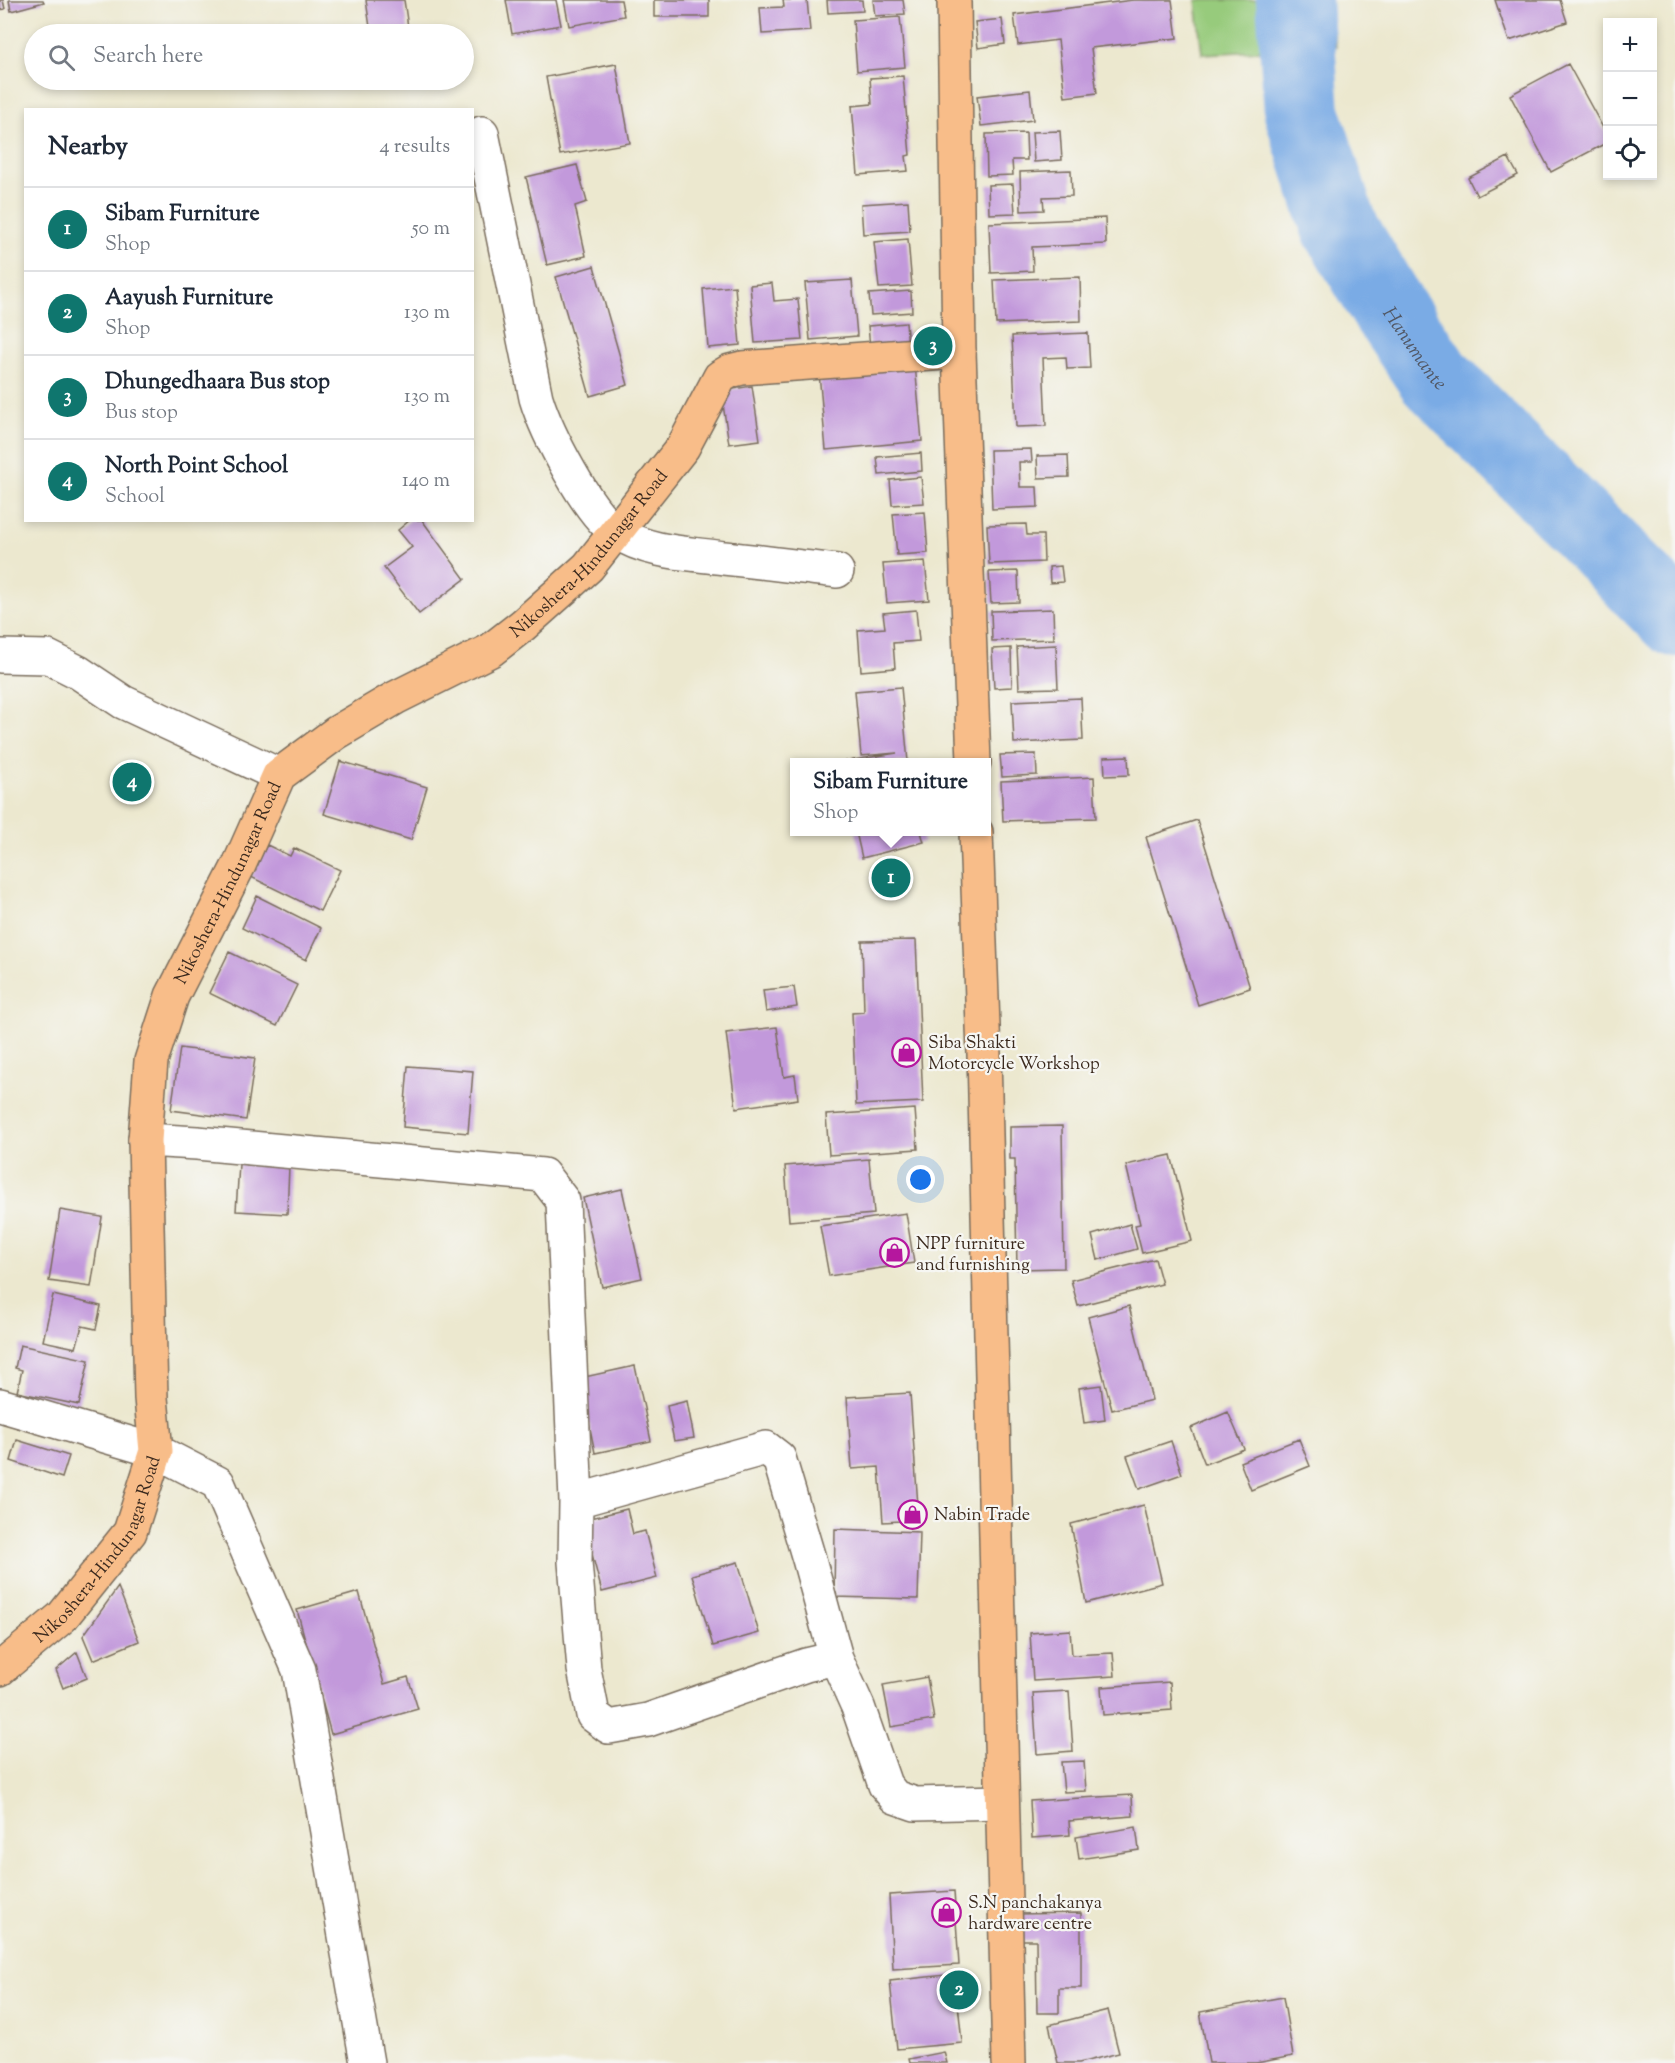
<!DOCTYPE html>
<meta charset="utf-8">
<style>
body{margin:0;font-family:"Sorts Mill Goudy",serif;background:#f6f6f7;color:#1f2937}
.controls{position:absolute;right:18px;top:18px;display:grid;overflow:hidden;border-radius:0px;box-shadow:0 3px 9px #0003}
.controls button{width:54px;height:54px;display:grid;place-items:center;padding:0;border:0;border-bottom:2px solid #e0e1e3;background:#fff;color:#1f2937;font:30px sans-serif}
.you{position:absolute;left:921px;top:1180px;width:21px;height:21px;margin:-15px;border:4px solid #fff;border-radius:50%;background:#1a73e8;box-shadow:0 0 0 9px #1a73e833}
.badge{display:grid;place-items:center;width:39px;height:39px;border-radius:50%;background:#0f766e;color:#fff;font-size:20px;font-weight:700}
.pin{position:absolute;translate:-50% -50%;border:3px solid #fff;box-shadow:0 2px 6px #0006}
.popup{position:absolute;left:790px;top:758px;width:201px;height:78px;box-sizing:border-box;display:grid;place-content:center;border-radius:0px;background:#fff;filter:drop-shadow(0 2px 4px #0005);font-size:20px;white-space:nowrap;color:#747a83}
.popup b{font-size:22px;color:#1f2937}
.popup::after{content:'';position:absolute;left:50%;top:100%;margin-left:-12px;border:12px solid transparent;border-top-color:#fff}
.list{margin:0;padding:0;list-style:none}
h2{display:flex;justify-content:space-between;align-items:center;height:78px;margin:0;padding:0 24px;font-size:26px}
h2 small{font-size:20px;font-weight:400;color:#747a83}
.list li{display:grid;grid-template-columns:39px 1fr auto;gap:18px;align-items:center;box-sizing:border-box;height:84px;padding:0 24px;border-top:2px solid #e0e1e3}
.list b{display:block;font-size:22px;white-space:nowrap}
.list p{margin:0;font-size:20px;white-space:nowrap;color:#747a83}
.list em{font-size:20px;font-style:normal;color:#747a83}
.icon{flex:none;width:33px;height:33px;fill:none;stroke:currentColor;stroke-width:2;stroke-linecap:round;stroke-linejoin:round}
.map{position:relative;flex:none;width:1675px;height:2063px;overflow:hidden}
.search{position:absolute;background:#fff;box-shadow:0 3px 9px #0003;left:24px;top:24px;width:450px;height:66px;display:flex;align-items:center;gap:15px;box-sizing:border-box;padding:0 21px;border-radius:33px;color:#747a83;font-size:22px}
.panel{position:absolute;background:#fff;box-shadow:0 3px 9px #0003;left:24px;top:108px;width:450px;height:414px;border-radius:0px}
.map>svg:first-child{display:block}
.green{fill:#97cb7c;stroke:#697a4d;stroke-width:1.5}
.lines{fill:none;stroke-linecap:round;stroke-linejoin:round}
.river{stroke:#7aabe5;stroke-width:76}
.building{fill:#c299db}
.minor-casing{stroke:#796c5c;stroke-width:36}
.major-casing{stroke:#796c5c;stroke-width:36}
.minor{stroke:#fff;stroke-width:33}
.major{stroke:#f8bd89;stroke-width:33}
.labels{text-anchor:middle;stroke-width:4.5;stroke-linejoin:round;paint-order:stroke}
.street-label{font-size:18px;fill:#3b2a1e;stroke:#f6f6f2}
.poi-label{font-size:18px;fill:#3b2a1e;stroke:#f6f6f2;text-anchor:start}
.water-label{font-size:20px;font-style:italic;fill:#515764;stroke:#f6f6f2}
</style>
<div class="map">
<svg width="1675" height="2063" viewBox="0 0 1675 2063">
<rect width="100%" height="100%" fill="#f6f6f2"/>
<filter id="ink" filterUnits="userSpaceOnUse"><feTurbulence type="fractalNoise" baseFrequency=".0167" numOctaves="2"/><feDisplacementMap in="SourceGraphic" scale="12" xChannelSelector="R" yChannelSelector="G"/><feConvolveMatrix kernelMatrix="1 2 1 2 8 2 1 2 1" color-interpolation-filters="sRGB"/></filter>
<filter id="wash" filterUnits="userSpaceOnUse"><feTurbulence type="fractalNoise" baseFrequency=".008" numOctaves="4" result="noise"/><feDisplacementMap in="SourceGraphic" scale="24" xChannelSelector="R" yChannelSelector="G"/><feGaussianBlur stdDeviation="1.35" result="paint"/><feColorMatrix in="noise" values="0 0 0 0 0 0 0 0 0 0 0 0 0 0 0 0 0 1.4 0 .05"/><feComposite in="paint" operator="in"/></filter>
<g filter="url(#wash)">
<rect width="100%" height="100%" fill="#ece8cf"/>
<path class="green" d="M1196,0h132l8,47 -134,7z"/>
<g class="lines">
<path class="river" id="s1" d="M1294,0l8,112 36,112 51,86 45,66 241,243"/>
</g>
<g id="blocks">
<path class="building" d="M0,0h3l2,9 -5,1z
M9,0h34l1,2 -33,9z
M366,0h38l5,34h-38z
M506,0h50l5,25 -49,9z
M564,0h57l3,16 -55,10z
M654,0h55v17h-55z
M783,0h24l3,31 -48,3 -2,-26 24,-1z
M827,0h35l1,11 -35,2z
M873,0h30l2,14 -30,2z
M1133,0h39l5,38 -86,10 6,45 -32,4 -7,-57 -40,5 -4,-30z
M1495,0h65l7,22 -58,19z
M900,17l5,50 -48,4 -4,-51z
M1002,19l3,25 -27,4 -3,-26z
M616,64l14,79 -70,12 -14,-78z
M1568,64l40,73v5l-57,30 -41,-77z
M903,76l7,79 -4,1 2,15 -50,4 -6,-69 20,-2 -2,-26z
M1030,90l3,30 -52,6 -4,-30z
M1060,131l2,29 -28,2 -2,-30z
M1026,133l1,27h-15l1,15 -26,1 -1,-42z
M1508,157l10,18 -41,21 -9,-18z
M577,165l10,37 -12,4 11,50 -39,9 -21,-88z
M1071,170l1,26 -29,1 1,13 -23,1 -1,-39z
M1013,184l2,29 -26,1 -1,-29z
M908,201l2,30 -47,3 -2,-30z
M1105,218l1,26 -74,3 1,24 -42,2 -2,-50z
M908,239l4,47 -33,2 -5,-46z
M594,266l34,119 -38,11 -34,-119z
M1080,277l1,44 -85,3 -2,-44z
M852,280l5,56 -47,4 -5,-57z
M772,283l2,18 24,-2 4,41 -47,3 -5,-58z
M735,286l5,59 -32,3 -5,-59z
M911,291l1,21 -41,3 -2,-21z
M906,323l2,22 -38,3 -2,-22z
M1088,333l2,35 -23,1 -1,-12 -23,1 3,68 -30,1 -4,-91z
M915,364l7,77 -96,9 -7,-77z
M752,386l8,54 -31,4 -8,-53z
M1031,449l1,13h-13l1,25h17l1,20 -46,2 -2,-59z
M921,453l1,18 -43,4 -2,-18z
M1068,455l1,22 -31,1 -1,-22z
M921,477l3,26 -32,2 -2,-25z
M925,512l3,41 -31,2 -4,-41z
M410,520h12l43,59 -46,35 -35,-46 28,-21 -14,-17z
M1026,524l1,11h16l1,27 -55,2 -2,-39z
M925,561l4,39 -42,3 -4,-39z
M1061,566l2,16 -13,1 -1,-16z
M1018,571l1,31 -28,1 -2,-31z
M1053,609l1,30 -62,2 -1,-30z
M916,610l3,31 -26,2 2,25 -34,3 -3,-41 27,-2 -2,-15z
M1056,645l2,43 -39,1 -2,-42z
M1011,648l1,39 -18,1 -2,-39z
M901,687l7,75h-67l56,-9 -36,3 -6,-65z
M1081,698l2,42 -69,3 -2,-42z
M1036,754l1,21 -35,2 -2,-22z
M1128,756l1,19 -24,1 -1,-19z
M340,761l87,26 -16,53 -87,-26z
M1094,777l2,41 -93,3 -2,-40z
M1197,820l53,168 -52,17 -52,-168z
M856,832h65l3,10 -62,16z
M267,845l23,11 4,-8 46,22 -20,41 -69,-34z
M257,896l64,32 -15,32 -64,-32z
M916,940l7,162 -67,3 -4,-92 12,-1 -2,-71z
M229,952l68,33 -20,41 -68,-33z
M794,987l3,20 -31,5 -3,-22z
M777,1027l7,50 11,-2 3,24 -62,9 -10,-75z
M180,1048l75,10 -9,62 -75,-10z
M408,1066l65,5 -5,62 -65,-6z
M915,1109l3,40 -89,6 -3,-40z
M1062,1126l2,142 -47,1 -2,-110h-5v-32z
M1171,1155l21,86 -50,12 -7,-28 5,-1 -14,-59z
M869,1159l5,55 -85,7 -4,-55z
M239,1164l50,3 -2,47 -51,-3z
M622,1189l20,89 -40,9 -19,-89z
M60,1210l42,7 -11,70 -42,-6z
M906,1213l8,50 -85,13 -9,-50z
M1130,1224l7,25 -39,11 -6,-25z
M1155,1259l7,25 -84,22 -7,-26z
M53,1295l48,11 -5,23 -14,-3 -6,22 -33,-7z
M1129,1306l23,94 -40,10 -24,-93z
M20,1345l69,15 -10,45 -62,-13 5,-22 -7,-2z
M635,1366l16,75 -56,12 -15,-75z
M1101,1385l4,35 -21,3 -5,-35z
M910,1393l9,127 -36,2 -4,-55 -27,2 -5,-72z
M687,1401l7,37 -20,3 -7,-35z
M1228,1412l16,37 -39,15 -14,-36z
M1299,1439l11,27 -59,24 -11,-28z
M17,1440l52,16 -7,22 -51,-17z
M1171,1441l11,33 -43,15 -12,-33z
M1144,1505l18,78 -76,20 -15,-79z
M627,1509l6,25 12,-3 12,47 -55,14 -19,-72z
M835,1529l85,3 -2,67 -84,-2z
M738,1562l21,71 -46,13 -21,-71z
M118,1587l21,54 -46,19 -10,-24z
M359,1592l25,92 24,-7 10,32 -87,25 -34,-124z
M1070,1630l2,25 41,-2 2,23 -82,5 -3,-48z
M77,1652l10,26 -24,10 -7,-18z
M927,1677l7,43 -43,7 -8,-42z
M1170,1682l2,28 -69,5 -2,-28z
M1069,1691l4,60 -36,3 -4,-61z
M1084,1761l2,30 -22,1 -3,-30z
M1132,1795l1,21 -64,5 1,14 -38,3 -2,-37z
M1136,1827l3,23 -60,9 -3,-22z
M954,1891l5,74 -66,4 -4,-74z
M1081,1913v75h-22v25h-22l-1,-73h-18v-26z
M955,1974l7,69 -65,6 -7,-68z
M1283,1997l10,59 -37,7h-47l-9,-51z
M1108,2010l11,43 -40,10h-21l-9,-38z
M944,2052l3,11h-37l-1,-4z"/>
</g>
</g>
<g filter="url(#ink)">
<use href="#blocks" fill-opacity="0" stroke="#796c5c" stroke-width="1.5"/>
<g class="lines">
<defs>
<path id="minor" d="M482,133l54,265c10,33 52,117 82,135 30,20 71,20 106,25 38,4 76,9 113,13
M0,656l48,1 30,15 45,30 156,73
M145,1140l52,3 346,32 20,26 13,300 -1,61 9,107 9,46 16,12 39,-7 158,-55 30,-7 22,49 27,78 10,12 20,7 87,-2
M0,1405l156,46 62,32 81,187 68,393
M576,1501l190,-53 13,10 30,101 27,99"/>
<g id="major">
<path d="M954,0l5,352 15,410"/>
<path d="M976,832l8,222 25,1009"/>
<path id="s2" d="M0,1669l62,-52 68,-85 26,-81 -5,-53 -6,-258 6,-79 21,-65 67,-131 40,-90 57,-42 59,-35 96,-48 32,-25 65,-58 95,-120 37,-70 10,-6 12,-3 217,-16"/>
</g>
</defs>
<use href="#minor" class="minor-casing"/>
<use href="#major" class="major-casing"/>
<use href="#minor" class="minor"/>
<use href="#major" class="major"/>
</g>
</g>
<defs>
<symbol id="shop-ring" viewBox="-11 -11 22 22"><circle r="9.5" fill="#f6f6f2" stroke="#b5179e" stroke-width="1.5"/><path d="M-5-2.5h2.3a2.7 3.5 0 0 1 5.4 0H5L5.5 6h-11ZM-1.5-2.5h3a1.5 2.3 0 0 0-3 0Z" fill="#b5179e"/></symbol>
</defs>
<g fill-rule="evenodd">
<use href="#shop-ring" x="890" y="1036" width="33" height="33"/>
<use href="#shop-ring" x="878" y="1236" width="33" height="33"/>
<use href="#shop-ring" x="896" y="1498" width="33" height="33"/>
<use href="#shop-ring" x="930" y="1896" width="33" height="33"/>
</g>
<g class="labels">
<g class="street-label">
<text dy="6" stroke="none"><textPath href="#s2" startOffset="1364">Nikoshera-Hindunagar Road</textPath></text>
<text dy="6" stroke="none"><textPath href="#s2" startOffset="860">Nikoshera-Hindunagar Road</textPath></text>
<text dy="6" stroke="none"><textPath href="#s2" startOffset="158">Nikoshera-Hindunagar Road</textPath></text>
</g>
<g class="poi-label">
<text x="928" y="1048">Siba Shakti<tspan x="928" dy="21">Motorcycle Workshop</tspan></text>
<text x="916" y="1249">NPP furniture<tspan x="916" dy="21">and furnishing</tspan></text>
<text x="934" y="1520">Nabin Trade</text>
<text x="968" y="1908">S.N panchakanya<tspan x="968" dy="21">hardware centre</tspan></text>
</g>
<g class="water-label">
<text dy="7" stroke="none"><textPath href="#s1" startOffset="376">Hanumante</textPath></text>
</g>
</g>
</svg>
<div class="controls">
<button>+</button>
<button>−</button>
<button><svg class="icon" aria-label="locate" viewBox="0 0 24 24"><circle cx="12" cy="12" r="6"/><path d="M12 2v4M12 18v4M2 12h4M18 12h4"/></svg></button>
</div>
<div class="you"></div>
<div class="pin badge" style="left:891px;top:878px">1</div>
<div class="popup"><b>Sibam Furniture</b>Shop</div>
<div class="pin badge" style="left:959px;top:1990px">2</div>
<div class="pin badge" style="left:933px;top:346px">3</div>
<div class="pin badge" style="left:132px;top:782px">4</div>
<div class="search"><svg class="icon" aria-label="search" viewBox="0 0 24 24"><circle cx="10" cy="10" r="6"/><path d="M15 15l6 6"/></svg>Search here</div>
<section class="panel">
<h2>Nearby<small>4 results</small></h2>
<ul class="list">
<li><span class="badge">1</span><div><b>Sibam Furniture</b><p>Shop</p></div><em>50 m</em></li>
<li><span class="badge">2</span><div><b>Aayush Furniture</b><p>Shop</p></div><em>130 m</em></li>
<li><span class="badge">3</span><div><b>Dhungedhaara Bus stop</b><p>Bus stop</p></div><em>130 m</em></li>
<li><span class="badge">4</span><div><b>North Point School</b><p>School</p></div><em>140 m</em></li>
</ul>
</section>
</div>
